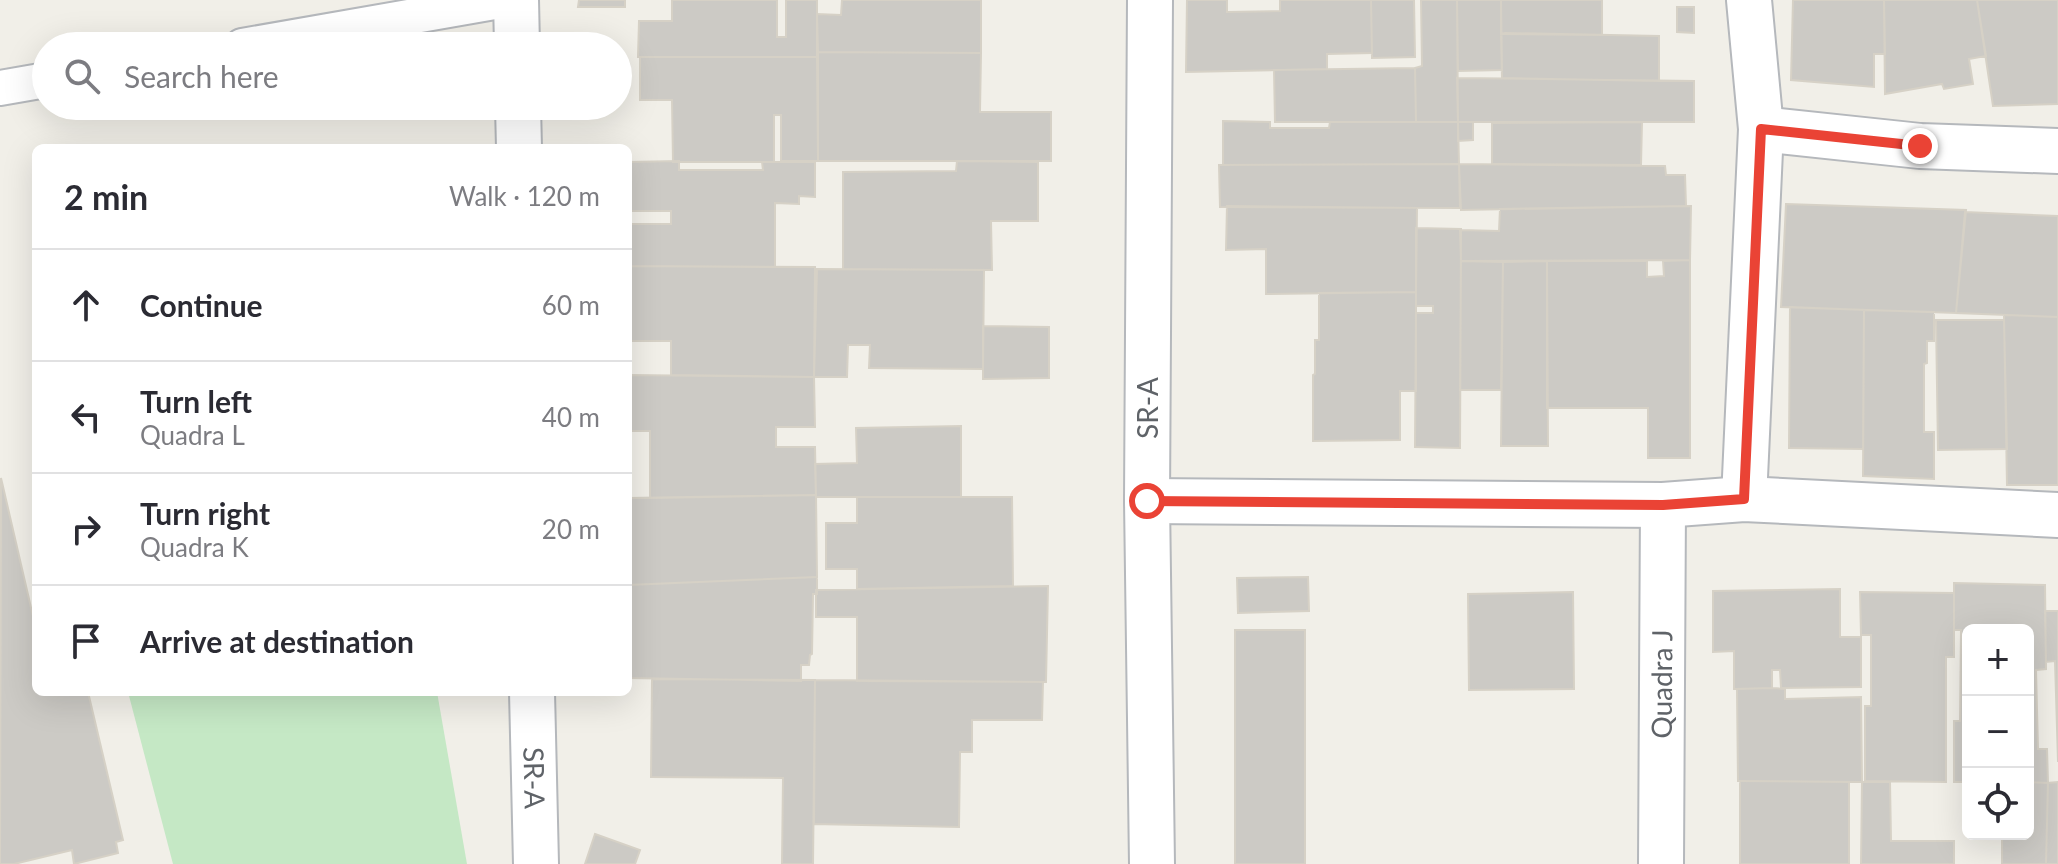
<!DOCTYPE html>
<meta charset="utf-8">
<style>
body{margin:0;font-family:Lato,sans-serif;background:#f7f7f7;color:#2b2b33}
.controls{position:absolute;right:24px;bottom:24px;display:grid;overflow:hidden;border-radius:12px;box-shadow:0 8px 32px #0002}
.controls button{width:72px;height:72px;display:grid;place-items:center;padding:0;border:0;border-bottom:2px solid #e1e1e2;background:#fff;color:#2b2b33;font:40px sans-serif}
.stop{position:absolute;width:24px;height:24px;margin:-18px;border:6px solid #ea4335;border-radius:50%;background:#fff}
.stop.end{background:#ea4335;border-color:#fff;box-shadow:0 2px 8px #0008}
.list{margin:0;padding:0;list-style:none}
h2{display:flex;justify-content:space-between;align-items:center;height:104px;margin:0;padding:0 32px;font-size:34px}
h2 small{font-size:26px;font-weight:400;color:#7c7c81}
.list li{display:grid;grid-template-columns:52px 1fr auto;gap:24px;align-items:center;box-sizing:border-box;height:112px;padding:0 32px;border-top:2px solid #e1e1e2}
.list b{display:block;font-size:30px;white-space:nowrap}
.list p{margin:0;font-size:26px;white-space:nowrap;color:#7c7c81}
.list em{font-size:26px;font-style:normal;color:#7c7c81}
.icon{flex:none;width:44px;height:44px;fill:none;stroke:currentColor;stroke-width:2;stroke-linecap:round;stroke-linejoin:round}
.map{position:relative;flex:none;width:2058px;height:864px;overflow:hidden}
.search{position:absolute;background:#fff;box-shadow:0 8px 32px #0002;left:32px;top:32px;width:600px;height:88px;display:flex;align-items:center;gap:20px;box-sizing:border-box;padding:0 28px;border-radius:44px;color:#7c7c81;font-size:30px}
.panel{position:absolute;background:#fff;box-shadow:0 8px 32px #0002;left:32px;top:144px;width:600px;height:552px;border-radius:12px}
.map>svg:first-child{display:block}
.green{fill:#c5e8c5}
.building{fill:#cccac5;stroke:#d6d1c6;stroke-width:2}
.lines{fill:none;stroke-linecap:round;stroke-linejoin:round}
.lane-casing{stroke:#b5b8bc;stroke-width:38}
.street-casing{stroke:#b5b8bc;stroke-width:48}
.lane{stroke:#fff;stroke-width:34}
.street{stroke:#fff;stroke-width:44}
.route{stroke:#ea4335;stroke-width:10}
.labels{text-anchor:middle;stroke-width:6;stroke-linejoin:round;paint-order:stroke}
.street-label{font-size:28px;fill:#5f6368;stroke:#fff}
</style>
<div class="map">
<svg width="2058" height="864" viewBox="0 0 2058 864">
<rect width="100%" height="100%" fill="#f1efe8"/>
<path class="green" d="M128,692h309l30,172h-294z"/>
<path class="building" d="M579,0h46v7h-47z
M672,0h105v37h9v-37h31v57h-179l1,-36h33z
M842,0h139v53l-163,-1 -1,-38 24,1z
M1187,0h40v12l53,-1v-11h91l1,53 -45,1v15l-141,3z
M1371,0h43l1,57 -43,1z
M1421,0h36l1,122h-42l-1,-54 7,-2z
M1457,0h44l1,70 -44,1z
M1501,0h101v35l-101,-1z
M1793,0h91l1,54h-11v33l-83,-7z
M1884,0h93l9,56 -17,3 4,25 -29,5 -2,-5 -57,10z
M1977,0h81v104l-65,2z
M1677,7h17v26l-17,-1z
M1505,33l154,3v45l-157,-3 -1,-44z
M818,52l163,1 -1,59h71v49h-233z
M640,57h177l1,104h-37v-46h-7v47h-101l-1,-62h-32z
M1415,68l1,54h-141l-1,-52z
M1457,78l237,3v41h-236z
M1223,121l47,1v6h59l1,-6h128l1,42 -236,1z
M1458,122h15v18l-15,1z
M1642,122l-1,43 -149,-1v-41z
M679,161v9h84l-1,-8h53v35l-16,-1v8l-24,-1v64l-147,-1v-42h43v-13h-43v-49z
M957,161l81,1v59h-47l1,49 -149,-1v-97l113,-1z
M1459,164l206,2 1,9h19l1,31 -225,4z
M1459,164l1,44 -240,-1 -1,-42z
M1786,204l180,6 -10,103 -175,-6z
M1227,206l190,2 -1,84 -150,2v-45l-40,1z
M1691,206l-1,54 -229,1 -1,-31 39,1 1,-22z
M1965,212l93,4v101l-102,-4z
M1416,228l45,1 -1,219 -45,-1 1,-134h17v-7h-17z
M1690,260v198h-42v-50h-101v-147h100v16l17,-1 -1,-15z
M1461,261l42,1 -2,128h-41z
M1547,261l1,185h-47l2,-184z
M628,266l187,1 -1,110 -143,-2v-34h-43z
M817,269l167,1 -1,99 -114,-1 1,-23h-22l-1,32h-33z
M1416,292v99h-16v49l-87,1v-66l2,-1v-34h4v-47z
M1790,307l74,3 -1,139 -74,-1z
M1864,310l70,2v29h-7v22l-3,1v68h10v47l-71,-3z
M2004,315l54,2v168h-51z
M1936,320h68l3,129 -69,1z
M983,326l66,1v51l-66,1z
M628,375l186,2 1,50h-39v20h39l1,48 -166,3v-67h-22z
M961,426v71h-145l-1,-33 42,-1 -1,-35z
M1,478l35,151v63h52l35,148 -7,2 2,11 -44,11 -2,-14 -58,14h-14z
M816,495l1,82 -189,8 1,-87z
M857,497h155l1,89 -156,3v-20h-31v-46h31z
M817,577v17h-4l-1,60 -2,1 -1,10h-8v16l-173,-3v-93z
M1308,577l1,34 -71,2 -1,-35z
M1954,583l91,2 1,84 -10,1 2,79h9l1,34 -20,-1v-152h-60v152h-14v-61h6l1,-91h-7z
M1048,586l-2,96 -189,-1v-64h-41v-27z
M1840,589v48h21v50l-80,1 -1,-18h-8v18l-38,1v-38l-21,1v-61z
M1573,592l1,97 -105,1 -1,-96z
M1860,592l94,1v64h-8v125l-81,-1v-75h6v-71h-10z
M2045,611h13v151l-3,-101 -9,1z
M1235,630h70v234h-70z
M652,679l163,1 -2,184h-31l1,-86 -132,-1z
M815,680l228,2 -1,38h-70v32h-12l-1,75 -145,-3z
M1772,688l13,1v10l76,-2 1,85 -124,-1 -1,-92z
M1740,781l109,1v82h-109z
M1862,782h28l1,59h63v23h-93z
M2028,782l20,1 -2,81h-44v-30h26z
M2058,782v82h-12l2,-81z
M595,834l45,16 -5,14h-50z"/>
<g class="lines">
<defs>
<path id="lane" d="M242,46l264,-46
M0,88l46,-8"/>
<g id="street">
<path d="M516,0l1,46"/>
<path d="M1150,0l-3,501 5,363"/>
<path d="M518,106l1,42"/>
<path d="M1761,129l159,17 138,5"/>
<path d="M1744,499l17,-370 -12,-129"/>
<path d="M1147,501l516,4 81,-6 314,16"/>
<path id="s1" d="M532,692l4,172"/>
<path id="s2" d="M1661,864l2,-359"/>
</g>
</defs>
<use href="#lane" class="lane-casing"/>
<use href="#street" class="street-casing"/>
<use href="#lane" class="lane"/>
<use href="#street" class="street"/>
</g>
<g class="lines">
<path class="route" d="M1147,501l516,4 81,-6 17,-370 159,17"/>
</g>
<g class="labels">
<g class="street-label">
<text transform="translate(1148 408) rotate(-90)" y="10">SR-A</text>
<text dy="10" stroke="none"><textPath href="#s2" startOffset="180">Quadra J</textPath></text>
<text dy="10" stroke="none"><textPath href="#s1" startOffset="86">SR-A</textPath></text>
</g>
</g>
</svg>
<div class="controls">
<button>+</button>
<button>−</button>
<button><svg class="icon" aria-label="locate" viewBox="0 0 24 24"><circle cx="12" cy="12" r="6"/><path d="M12 2v4M12 18v4M2 12h4M18 12h4"/></svg></button>
</div>
<div class="stop" style="left:1147px;top:501px"></div>
<div class="stop end" style="left:1920px;top:146px"></div>
<div class="search"><svg class="icon" aria-label="search" viewBox="0 0 24 24"><circle cx="10" cy="10" r="6"/><path d="M15 15l6 6"/></svg>Search here</div>
<section class="panel">
<h2>2 min<small>Walk · 120 m</small></h2>
<ul class="list">
<li><svg class="icon" aria-label="ahead" viewBox="0 0 24 24"><path d="M12 20V5M6 11l6-6 6 6"/></svg><div><b>Continue</b></div><em>60 m</em></li>
<li><svg class="icon" aria-label="left" viewBox="0 0 24 24"><path d="M17 20v-9H6M10 6l-5 5 5 5"/></svg><div><b>Turn left</b><p>Quadra L</p></div><em>40 m</em></li>
<li><svg class="icon" aria-label="right" viewBox="0 0 24 24"><path d="M7 20v-9h11M14 6l5 5-5 5"/></svg><div><b>Turn right</b><p>Quadra K</p></div><em>20 m</em></li>
<li><svg class="icon" aria-label="arrive" viewBox="0 0 24 24"><path d="M6 21V4h12l-3 4 3 4H6"/></svg><div><b>Arrive at destination</b></div></li>
</ul>
</section>
</div>
